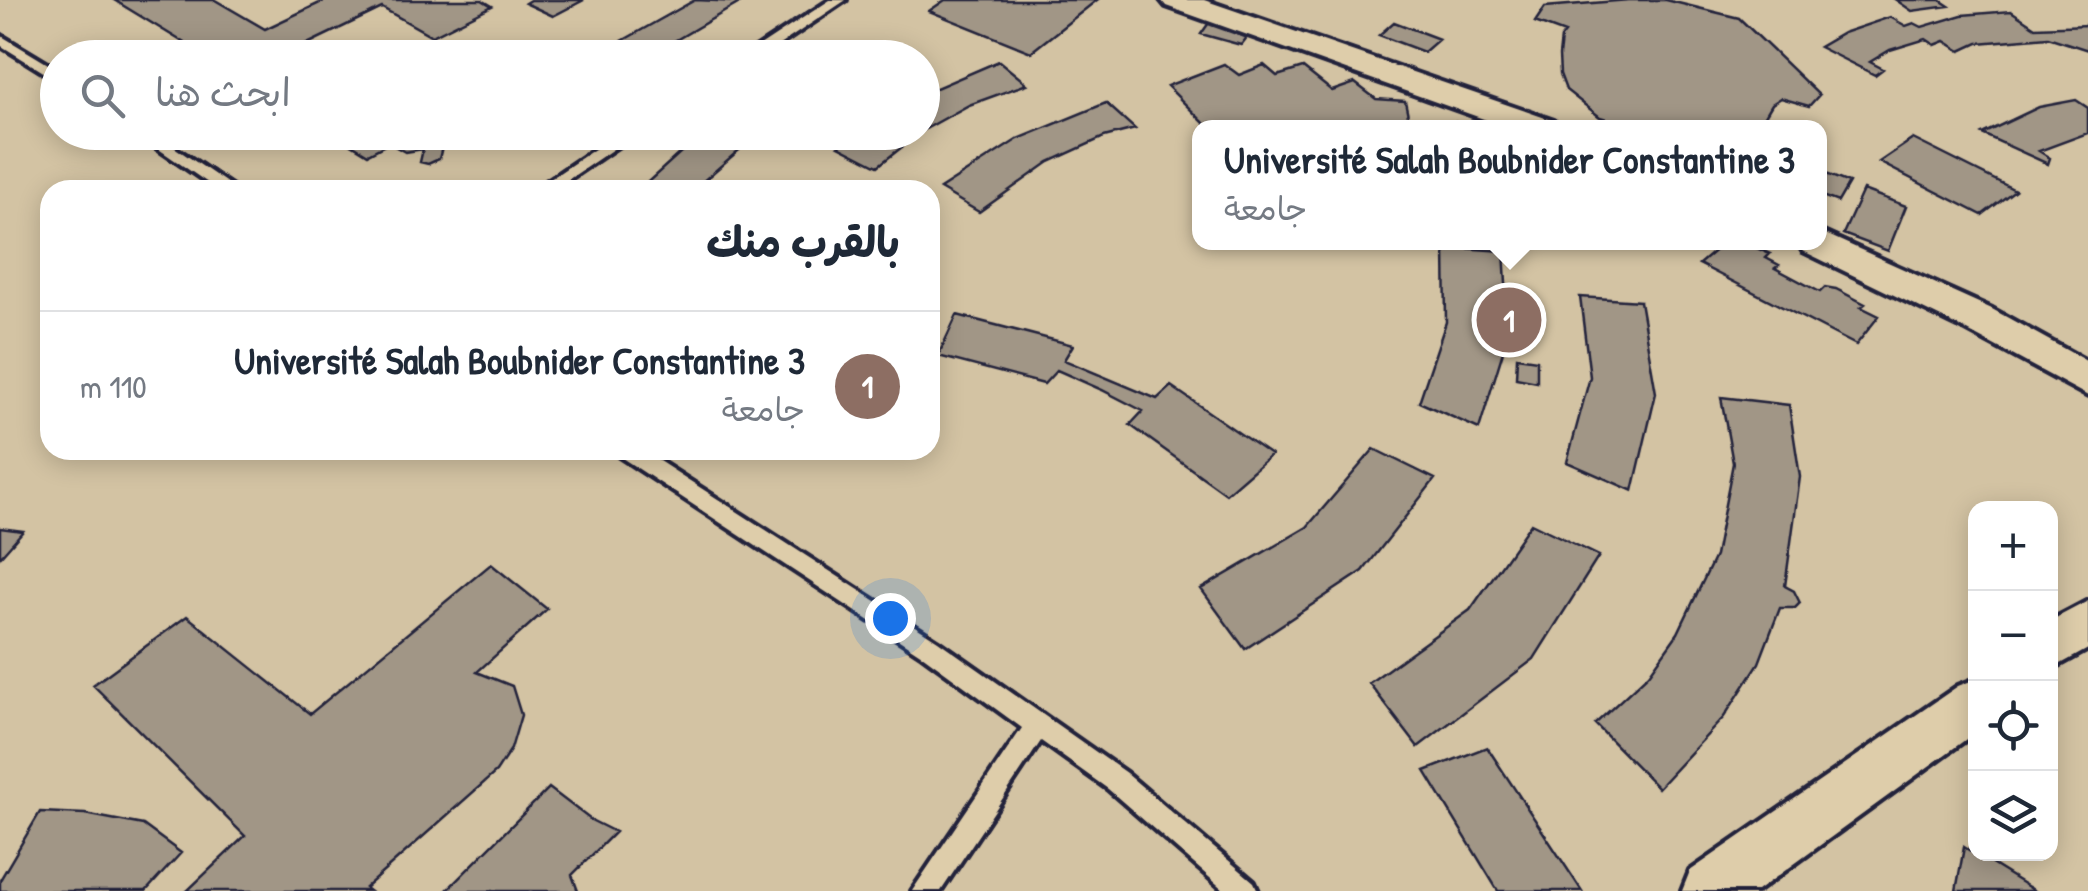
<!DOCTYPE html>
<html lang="ar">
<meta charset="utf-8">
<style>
body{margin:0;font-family:"Patrick Hand","Playpen Sans Arabic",sans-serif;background:#f6f6f7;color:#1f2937;direction:rtl}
.controls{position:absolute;right:30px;bottom:30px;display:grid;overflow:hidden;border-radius:20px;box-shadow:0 5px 25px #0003}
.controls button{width:90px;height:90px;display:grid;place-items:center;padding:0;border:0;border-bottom:2px solid #e0e1e3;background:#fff;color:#1f2937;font:50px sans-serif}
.you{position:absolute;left:890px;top:618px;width:35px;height:35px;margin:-25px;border:8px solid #fff;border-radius:50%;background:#1a73e8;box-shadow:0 0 0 15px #1a73e833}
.badge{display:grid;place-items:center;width:65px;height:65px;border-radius:50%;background:#c8321e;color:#fff;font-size:32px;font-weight:700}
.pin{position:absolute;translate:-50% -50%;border:5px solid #fff;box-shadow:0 2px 10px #0006}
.popup{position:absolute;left:1192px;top:120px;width:635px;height:130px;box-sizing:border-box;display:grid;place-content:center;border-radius:20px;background:#fff;filter:drop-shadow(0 2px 8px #0005);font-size:32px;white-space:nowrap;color:#747a83}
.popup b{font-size:38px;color:#1f2937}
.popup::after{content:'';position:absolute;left:50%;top:100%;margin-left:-20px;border:20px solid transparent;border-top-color:#fff}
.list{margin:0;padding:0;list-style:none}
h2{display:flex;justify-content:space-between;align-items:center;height:130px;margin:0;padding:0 40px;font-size:42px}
h2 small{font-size:32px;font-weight:400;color:#747a83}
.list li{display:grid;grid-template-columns:65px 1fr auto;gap:30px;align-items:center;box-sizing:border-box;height:150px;padding:0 40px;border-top:2px solid #e0e1e3}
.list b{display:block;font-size:38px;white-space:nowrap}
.list p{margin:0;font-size:32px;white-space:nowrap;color:#747a83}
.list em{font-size:32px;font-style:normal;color:#747a83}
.icon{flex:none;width:55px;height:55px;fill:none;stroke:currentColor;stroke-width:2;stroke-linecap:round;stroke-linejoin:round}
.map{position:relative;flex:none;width:2088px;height:891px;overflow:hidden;direction:ltr}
.search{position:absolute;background:#fff;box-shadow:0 5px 25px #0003;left:40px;top:40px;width:900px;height:110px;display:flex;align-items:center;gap:25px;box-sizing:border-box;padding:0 35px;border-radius:55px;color:#747a83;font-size:38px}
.panel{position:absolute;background:#fff;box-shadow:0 5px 25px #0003;left:40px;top:180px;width:900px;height:280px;border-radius:30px;direction:rtl}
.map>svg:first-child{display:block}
.building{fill:#a19686;stroke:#22223b;stroke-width:2.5}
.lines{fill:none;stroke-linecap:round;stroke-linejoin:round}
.service-casing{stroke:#22223b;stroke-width:8}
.minor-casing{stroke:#22223b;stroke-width:8}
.service{fill:#decdaa;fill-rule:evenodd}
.minor{fill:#decdaa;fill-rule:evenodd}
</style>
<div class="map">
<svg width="2088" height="891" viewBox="0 0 2088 891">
<rect width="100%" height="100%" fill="#d3c3a3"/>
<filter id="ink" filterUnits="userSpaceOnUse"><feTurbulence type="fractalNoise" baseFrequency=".01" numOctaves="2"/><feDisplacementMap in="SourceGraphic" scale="20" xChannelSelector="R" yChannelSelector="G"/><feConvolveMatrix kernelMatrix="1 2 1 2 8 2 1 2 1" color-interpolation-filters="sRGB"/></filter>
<g filter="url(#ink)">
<path class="building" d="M114,0h101l50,29 61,-29h156l10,6 -60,30 -50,-28 -85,41 14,9h-102z
M530,0h54l-31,16 -28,-13z
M695,0l46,2 -89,52 -28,-3 5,-7 -7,-3z
M945,0h152l-66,52 -102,-41z
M1629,0h37l73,18 80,77 -10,11 -28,-8 -9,6 -14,24h-121l-37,-11 -34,-27 -6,-16 -1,-18 2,-18 4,-5 -30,-11 10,-15z
M1896,0h44l9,6 -37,5z
M2011,11l24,16 53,-2v25l-40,-13 -70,6 -17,8 -16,-10 -10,4 -9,-6 -36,11 -20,12 13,7 -8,6 -56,-28 24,-14 47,-16 16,9 8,-3 8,4 40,-12z
M1211,20l41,11 -11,14 -40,-11z
M1394,22l45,17 -15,13 -45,-17z
M858,45l12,13h-41z
M999,61l28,23 -58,21 -47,26v-37z
M1224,64l15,11 25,-10 13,11 26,-8 29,23 23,-8 21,16 29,2 4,19 47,2 2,6h-249l-42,-42z
M2076,100l12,8v25l-49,18 11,7 -2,6 -66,-30 57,-27z
M1106,103l29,26 -31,8 -55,25 -70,50 -39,-23 78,-50z
M332,132h84l11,7 20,-7h29l-23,14 -11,1 -3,12 -11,5 -8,-2 3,-13 -18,3 -16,-9 -21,11z
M703,132h57l-67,58h-54z
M858,132h63l-43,34 -39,-20z
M1913,139l102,51 -33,25 -103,-53z
M1819,171l30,12 -11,19 -19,-7z
M1863,190l43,16 -18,45 -45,-17z
M1725,242l23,2 22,10 -4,4 13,7 -4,3 45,24 5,-5 11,2 29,15 -4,3 18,9 -23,29 -157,-81z
M1445,247l59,4 5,81 -30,97 -60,-27 27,-80z
M1580,297l60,4 16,92 -23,98 -66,-29 23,-85z
M957,315l116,30 -9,15 93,39 14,-13 100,69 -45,39 -96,-69 13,-14 -41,-21 -45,-20 -13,14 -106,-28z
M1517,357l20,3v22l-21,-4z
M1721,397l68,8 11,72 -15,109 9,5 6,12 -5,5h-15l-21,55 -35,54 -66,71 -63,-64 54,-50 29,-41 37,-77 18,-93z
M1374,449l61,30 -72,92 -118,78 -44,-60 106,-62z
M1531,523l68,33 -65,103 -116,88 -49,-64 101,-73z
M0,528l23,3 -23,26z
M491,564l56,45 -70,63 35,14 9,29 -10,34 -15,23 -131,116 4,3h-182l58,-55 -152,-151 94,-69 123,98z
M1487,747l95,144h-84l-73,-120z
M549,788l42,32 24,12 -43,43 6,16h-132z
M40,812l45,2 58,11 38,28 -35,38h-146v-11z
M1964,847l71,44h-79z"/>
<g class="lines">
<defs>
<path id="service" d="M830,0h16l-86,58h-18z
M0,35l58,35v11l-58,-36z
M134,132h18l85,58h-19z
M620,132h18l-85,58h-19z
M616,450h26l296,191 188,132 128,109 4,9h-33l-117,-102 -67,-48 -100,150h-29l110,-163 -100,-73 -303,-199z"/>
<path id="minor" d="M1161,0h43l350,121 4,7h-49l-343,-122z
M1819,231l173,78 96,53v34l-124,-67 -161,-78 -5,-9h21z
M2088,601v48l-38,21v-49z
M1976,679v53l-219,159h-75l8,-20 268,-185z"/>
</defs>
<use href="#service" class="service-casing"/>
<use href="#minor" class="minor-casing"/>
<use href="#service" class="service"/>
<use href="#minor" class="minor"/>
</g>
</g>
</svg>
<div class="controls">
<button>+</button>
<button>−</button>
<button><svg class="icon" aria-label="locate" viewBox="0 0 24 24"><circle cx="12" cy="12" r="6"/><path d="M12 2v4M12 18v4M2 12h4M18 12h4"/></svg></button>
<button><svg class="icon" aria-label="layers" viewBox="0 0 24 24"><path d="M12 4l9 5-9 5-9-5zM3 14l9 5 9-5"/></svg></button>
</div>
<div class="you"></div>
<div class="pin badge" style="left:1509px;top:320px;background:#8d6e63">1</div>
<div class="popup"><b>Université Salah Boubnider Constantine 3</b>جامعة</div>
<div class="search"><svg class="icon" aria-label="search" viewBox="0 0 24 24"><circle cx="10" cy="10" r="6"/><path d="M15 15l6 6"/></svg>ابحث هنا</div>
<section class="panel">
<h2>بالقرب منك<small></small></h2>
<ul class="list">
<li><span class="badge" style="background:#8d6e63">1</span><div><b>Université Salah Boubnider Constantine 3</b><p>جامعة</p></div><em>110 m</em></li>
</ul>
</section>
</div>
